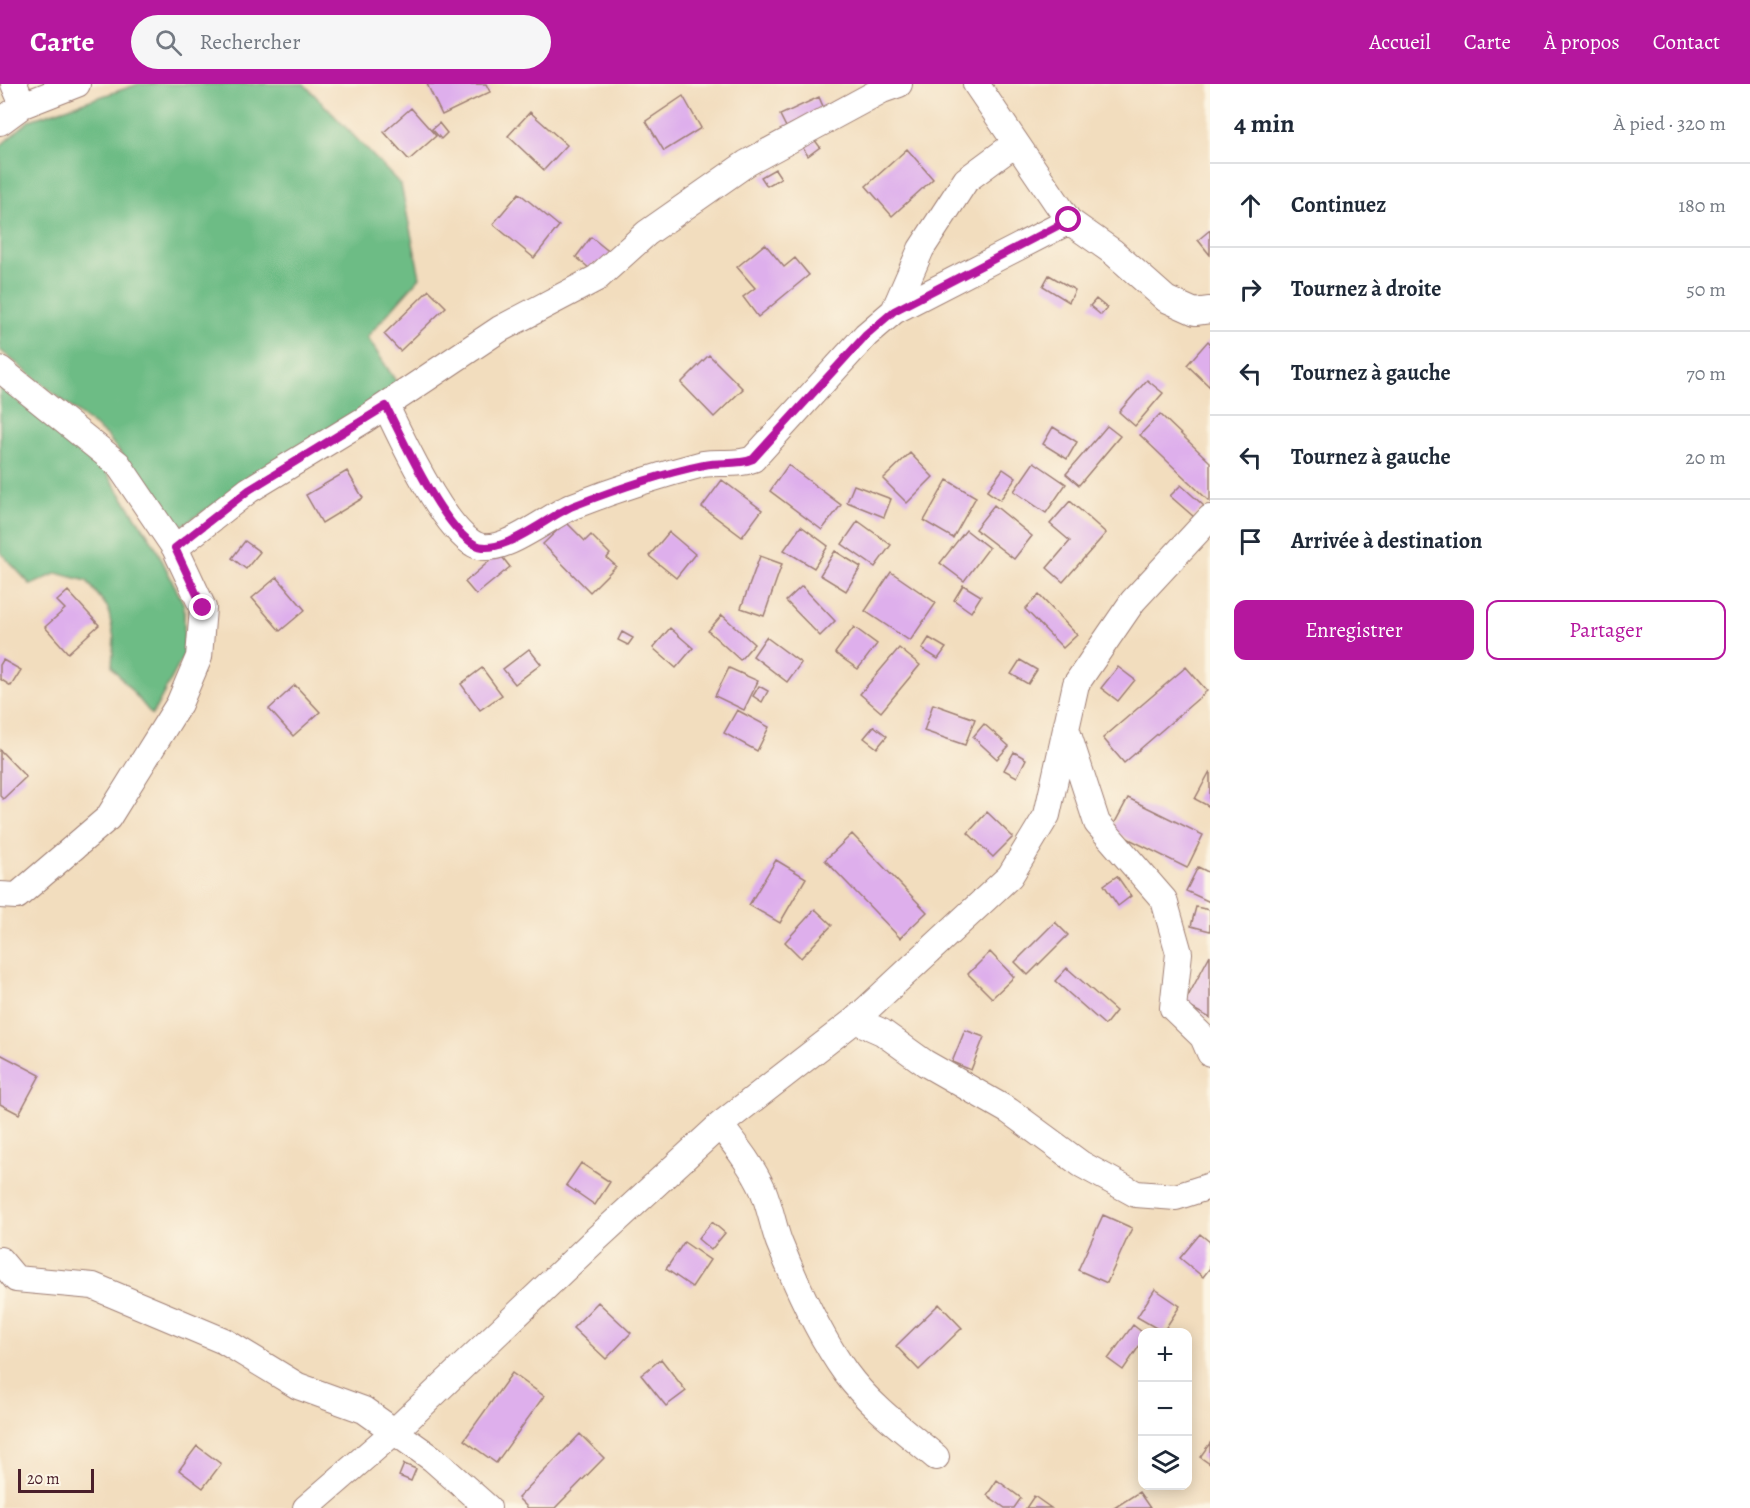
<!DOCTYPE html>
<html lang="fr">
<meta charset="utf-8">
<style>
body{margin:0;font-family:Alegreya,serif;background:#f6f6f7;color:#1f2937}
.controls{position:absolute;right:18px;bottom:18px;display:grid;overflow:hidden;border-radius:12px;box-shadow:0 3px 15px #0003}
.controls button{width:54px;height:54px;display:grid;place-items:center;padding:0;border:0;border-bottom:2px solid #e0e1e3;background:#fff;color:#1f2937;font:30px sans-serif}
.scale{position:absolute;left:18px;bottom:15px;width:76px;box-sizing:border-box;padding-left:6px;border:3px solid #4a1f2b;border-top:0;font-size:16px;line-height:21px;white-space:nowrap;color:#4a1f2b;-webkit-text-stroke:4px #fcf5e5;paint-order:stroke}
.stop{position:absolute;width:18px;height:18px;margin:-14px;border:4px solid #b5179e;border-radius:50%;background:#fff}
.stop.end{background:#b5179e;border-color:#fff;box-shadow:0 2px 6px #0008}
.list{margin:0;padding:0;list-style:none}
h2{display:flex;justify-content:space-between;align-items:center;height:78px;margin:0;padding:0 24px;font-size:26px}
h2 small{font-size:20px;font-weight:400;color:#747a83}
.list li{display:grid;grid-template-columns:39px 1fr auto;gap:18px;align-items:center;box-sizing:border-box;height:84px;padding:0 24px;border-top:2px solid #e0e1e3}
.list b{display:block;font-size:22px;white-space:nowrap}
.list em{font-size:20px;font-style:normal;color:#747a83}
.actions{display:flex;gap:12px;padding:18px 24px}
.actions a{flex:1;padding:14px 0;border:2px solid #b5179e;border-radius:12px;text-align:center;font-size:21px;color:#b5179e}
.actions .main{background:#b5179e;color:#fff}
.icon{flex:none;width:33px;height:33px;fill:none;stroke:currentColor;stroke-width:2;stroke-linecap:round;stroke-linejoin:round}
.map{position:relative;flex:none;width:1210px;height:1424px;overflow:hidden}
header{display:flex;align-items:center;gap:36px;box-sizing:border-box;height:84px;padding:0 30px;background:#b5179e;color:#fff}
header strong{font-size:28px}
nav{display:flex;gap:33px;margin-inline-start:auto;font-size:21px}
.search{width:420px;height:54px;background:#f6f6f7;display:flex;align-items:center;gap:15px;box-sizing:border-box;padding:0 21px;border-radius:33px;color:#747a83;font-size:22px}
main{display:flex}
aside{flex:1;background:#fff}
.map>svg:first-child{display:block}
.forest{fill:#6dbc85;stroke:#5c6e58;stroke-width:1.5}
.building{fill:#deafec}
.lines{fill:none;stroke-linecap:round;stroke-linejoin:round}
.street-casing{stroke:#9e7e74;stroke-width:28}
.street{stroke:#fff;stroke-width:26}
.route{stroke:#b5179e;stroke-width:8}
</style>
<header>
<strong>Carte</strong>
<div class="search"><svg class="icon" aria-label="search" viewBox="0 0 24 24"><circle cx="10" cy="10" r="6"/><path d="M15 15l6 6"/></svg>Rechercher</div>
<nav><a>Accueil</a><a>Carte</a><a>À propos</a><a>Contact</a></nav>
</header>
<main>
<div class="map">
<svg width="1210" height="1424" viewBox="0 0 1210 1424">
<rect width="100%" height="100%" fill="#fcf5e5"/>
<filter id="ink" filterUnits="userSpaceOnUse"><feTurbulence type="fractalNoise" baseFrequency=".0167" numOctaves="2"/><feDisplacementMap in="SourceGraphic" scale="12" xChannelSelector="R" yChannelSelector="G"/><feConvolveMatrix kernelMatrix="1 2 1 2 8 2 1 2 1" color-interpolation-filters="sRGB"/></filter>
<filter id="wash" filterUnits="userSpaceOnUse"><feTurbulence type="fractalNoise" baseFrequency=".008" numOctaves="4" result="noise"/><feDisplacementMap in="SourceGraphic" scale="24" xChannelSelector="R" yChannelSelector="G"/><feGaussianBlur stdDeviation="1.35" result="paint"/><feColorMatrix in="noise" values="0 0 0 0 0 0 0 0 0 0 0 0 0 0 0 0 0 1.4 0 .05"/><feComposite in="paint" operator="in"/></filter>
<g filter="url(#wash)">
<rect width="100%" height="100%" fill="#f2ddbe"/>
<path class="forest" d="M139,0h165l97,101 19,92 -53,60 32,49 -224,144 -16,-28 -52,-66 -107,-86v-204l30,-26z
M0,303l103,81 51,76 30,61v50l-32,60 -40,-48 2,-29 -6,-30 -21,-27 -30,-8 -26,12 -31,-33z"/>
<g id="blocks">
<path class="building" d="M427,0h59l4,8 -48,23z
M683,12l18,32 -37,23 -18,-30z
M819,13l6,14 -38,18 -7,-14z
M411,24l25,28 -27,24 -25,-28z
M530,28l37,33 -23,25 -36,-34z
M439,39l8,10 -6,6 -9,-10z
M814,55l6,8 -12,9 -5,-8z
M907,65l26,30 -41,37 -26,-30z
M775,85l6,9 -14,8 -6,-9z
M519,109l40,33 -25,32 -41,-34z
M1210,146v25l-12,-15z
M591,153l21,17 -11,15 -7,-6 -4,6 -14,-12z
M765,160l19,23 11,-9 14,17 -51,42 -15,-20 12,-9 -18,-21z
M1049,191l26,15 -6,12 -26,-16z
M429,206l17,17 -46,44 -16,-17z
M1096,215l11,9 -6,7 -11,-9z
M1208,257l2,2v44l-23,-22z
M709,271l34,34 -29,28 -33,-34z
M1147,296l16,13 -28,33 -16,-14z
M1160,330l50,48v40l-70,-67z
M1107,342l13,10 -41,49 -13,-11z
M1053,343l24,15 -10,17 -24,-15z
M910,369l23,24 -26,26 -24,-24z
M1034,378l32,22 -20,29 -32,-22z
M788,381l53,40 -19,25 -52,-39z
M1003,385l13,9 -16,22 -13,-9z
M347,387l16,27 -41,25 -16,-28z
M722,396l40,30 -20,27 -40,-30z
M947,396l29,17 -23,41 -29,-17z
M854,401l37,14 -7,18 -37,-15z
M1181,401l23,21 -10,11 -24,-21z
M1070,417l36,32 -43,49 -16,-14 23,-27 -20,-17z
M994,421l38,31 -18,23 -39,-30z
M858,437l33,24 -16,22 -33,-23z
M566,438l19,19 6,-6 19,19 -3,4 9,8 -26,26 -47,-48z
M801,442l27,20 -14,22 -30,-18z
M966,446l23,18 -25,33 -24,-18z
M669,448l26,22 -19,24 -27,-22z
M245,457l15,11 -14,17 -14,-11z
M835,467l26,16 -15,24 -26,-16z
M499,469l11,14 -34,28 -11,-13z
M760,472l22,8 -18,52 -23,-8z
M891,488l45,31 -26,38 -45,-30z
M277,493l28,33 -25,21 -28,-33z
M963,501l18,11 -10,16 -17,-12z
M802,502l33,35 -15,15 -34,-35z
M68,507l31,34 -31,28 -23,-26 20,-18 -8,-8z
M1039,511l38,40 -14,13 -38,-39z
M722,531l32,29 -14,16 -32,-29z
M854,543l23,17 -19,25 -23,-16z
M670,544l23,20 -17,20 -23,-20z
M622,548l11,6 -5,7 -10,-5z
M766,553l35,26 -14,19 -34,-26z
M929,554l17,10 -8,11 -16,-10z
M899,564l21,17 -39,47 -21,-18z
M529,565l12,15 -26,20 -12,-15z
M3,576l18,10 -10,16 -11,-7v-14z
M1020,576l17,10 -9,14 -17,-10z
M1118,583l17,13 -17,21 -17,-13z
M1186,583l21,24 -83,72 -21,-25z
M482,584l20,27 -22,15 -19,-26z
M729,584l29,13 -14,29 -29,-14z
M295,601l25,27 -27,24 -24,-27z
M759,602l9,5 -6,11 -9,-6z
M933,620l42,15 -10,26 -41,-14z
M737,626l32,17 -12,24 -33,-18z
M984,640l25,22 -12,13 -24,-22z
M874,642l13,10 -10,12 -13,-10z
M0,666l26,27 -23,22 -3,-3z
M1014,668l12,7 -9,18 -13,-7z
M1210,687v36l-15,-8z
M1128,714l75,37 -16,33 -76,-38z
M987,728l26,25 -20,20 -25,-24z
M852,750l75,78 -27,26 -75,-78z
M776,776l30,18 -26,45 -31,-18z
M1198,783l12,6v29l-24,-11z
M1117,792l14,20 -13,10 -14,-21z
M1196,823l14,3v21l-19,-5z
M815,825l17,16 -31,33 -16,-16z
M1055,838l13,13 -40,40 -13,-13z
M990,868l24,25 -22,21 -24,-24z
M1210,871v63l-26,-14z
M1067,884l49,43 -11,14 -50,-44z
M965,946l19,7 -13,33 -19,-8z
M0,970l40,21 -21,39 -19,-10z
M581,1079l29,19 -15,23 -29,-20z
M1103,1131l29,13 -25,55 -29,-13z
M712,1138l13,11 -14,17 -13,-11z
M1200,1150l10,8v26l-7,9 -23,-19z
M684,1158l26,18 -18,27 -26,-18z
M1155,1205l25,17 -17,26 -26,-15z
M598,1218l33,31 -25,26 -33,-31z
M939,1220l23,24 -43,42 -23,-24z
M1133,1241l9,7v10l-19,28 -15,-11z
M661,1275l25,32 -20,15 -25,-31z
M512,1289l32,23 -48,67 -32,-23z
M580,1350l24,24 -49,50h-27l-10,-10z
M1210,1359v21l-10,-7z
M197,1362l24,18 -18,24 -24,-18z
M404,1380l12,5 -5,12 -12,-5z
M997,1396l24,18 -7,10h-9l-18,-13z
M1139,1408l11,16h-36z
M1034,1412l17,12h-25z"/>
</g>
</g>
<g filter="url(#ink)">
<use href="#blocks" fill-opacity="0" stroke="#9e7e74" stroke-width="1.5"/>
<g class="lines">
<defs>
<path id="street" d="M14,0l9,21
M976,0l93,137 44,31 53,47 29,13 15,-2
M0,38l23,-17 54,-21
M894,227l27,-62 45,-69 50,-37
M0,285l118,95 57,84 28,60 -4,49 -20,47 -71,114 -91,78 -17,-1
M386,322c16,34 56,120 88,138 25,15 74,-28 99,-38 41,-16 87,-31 130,-42 17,-3 33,2 50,-5l113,-124 28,-24 175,-90
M175,464l74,-58 115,-70 136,-91 97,-51 50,-45 100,-70 135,-73 17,-6
M1066,644l31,95 67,77 15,53 -6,55 30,29 7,16
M855,936l27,12 43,31 84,48 72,53 55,30 40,3 34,-11
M720,1041c16,21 32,41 43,65 7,17 10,36 16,52 18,45 39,92 67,131 24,33 59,58 90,84
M0,1176l16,19 77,7 131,55 74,45 66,24 69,49 55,49
M306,1424l89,-77 199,-190 126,-116 135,-105 155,-144 37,-61 29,-131 57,-83 77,-83"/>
</defs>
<use href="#street" class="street-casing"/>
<use href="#street" class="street"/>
</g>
</g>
<g class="lines" filter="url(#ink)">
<path class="route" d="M203,524l-28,-60 74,-58 137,-84c17,34 56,120 88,138 25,15 74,-28 99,-38 41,-16 87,-32 131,-41 17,-4 32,1 49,-6l113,-124 28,-24 175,-91"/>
</g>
</svg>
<div class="controls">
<button>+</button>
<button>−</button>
<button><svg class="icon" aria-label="layers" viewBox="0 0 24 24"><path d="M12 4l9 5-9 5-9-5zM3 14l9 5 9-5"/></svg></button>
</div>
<div class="scale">20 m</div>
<div class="stop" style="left:1069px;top:136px"></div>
<div class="stop end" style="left:203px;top:524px"></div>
</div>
<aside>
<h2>4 min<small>À pied · 320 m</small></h2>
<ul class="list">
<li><svg class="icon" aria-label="ahead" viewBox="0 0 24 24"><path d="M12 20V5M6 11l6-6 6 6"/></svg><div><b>Continuez</b></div><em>180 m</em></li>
<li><svg class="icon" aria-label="right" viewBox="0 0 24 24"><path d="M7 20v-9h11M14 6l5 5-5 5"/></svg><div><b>Tournez à droite</b></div><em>50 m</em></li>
<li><svg class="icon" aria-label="left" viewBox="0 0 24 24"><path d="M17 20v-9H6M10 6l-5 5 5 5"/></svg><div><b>Tournez à gauche</b></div><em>70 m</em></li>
<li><svg class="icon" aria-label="left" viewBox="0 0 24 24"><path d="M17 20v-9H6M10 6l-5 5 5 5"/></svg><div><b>Tournez à gauche</b></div><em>20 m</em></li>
<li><svg class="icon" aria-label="arrive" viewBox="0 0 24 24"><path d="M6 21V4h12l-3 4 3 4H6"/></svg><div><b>Arrivée à destination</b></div></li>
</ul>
<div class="actions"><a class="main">Enregistrer</a><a>Partager</a></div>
</aside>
</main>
